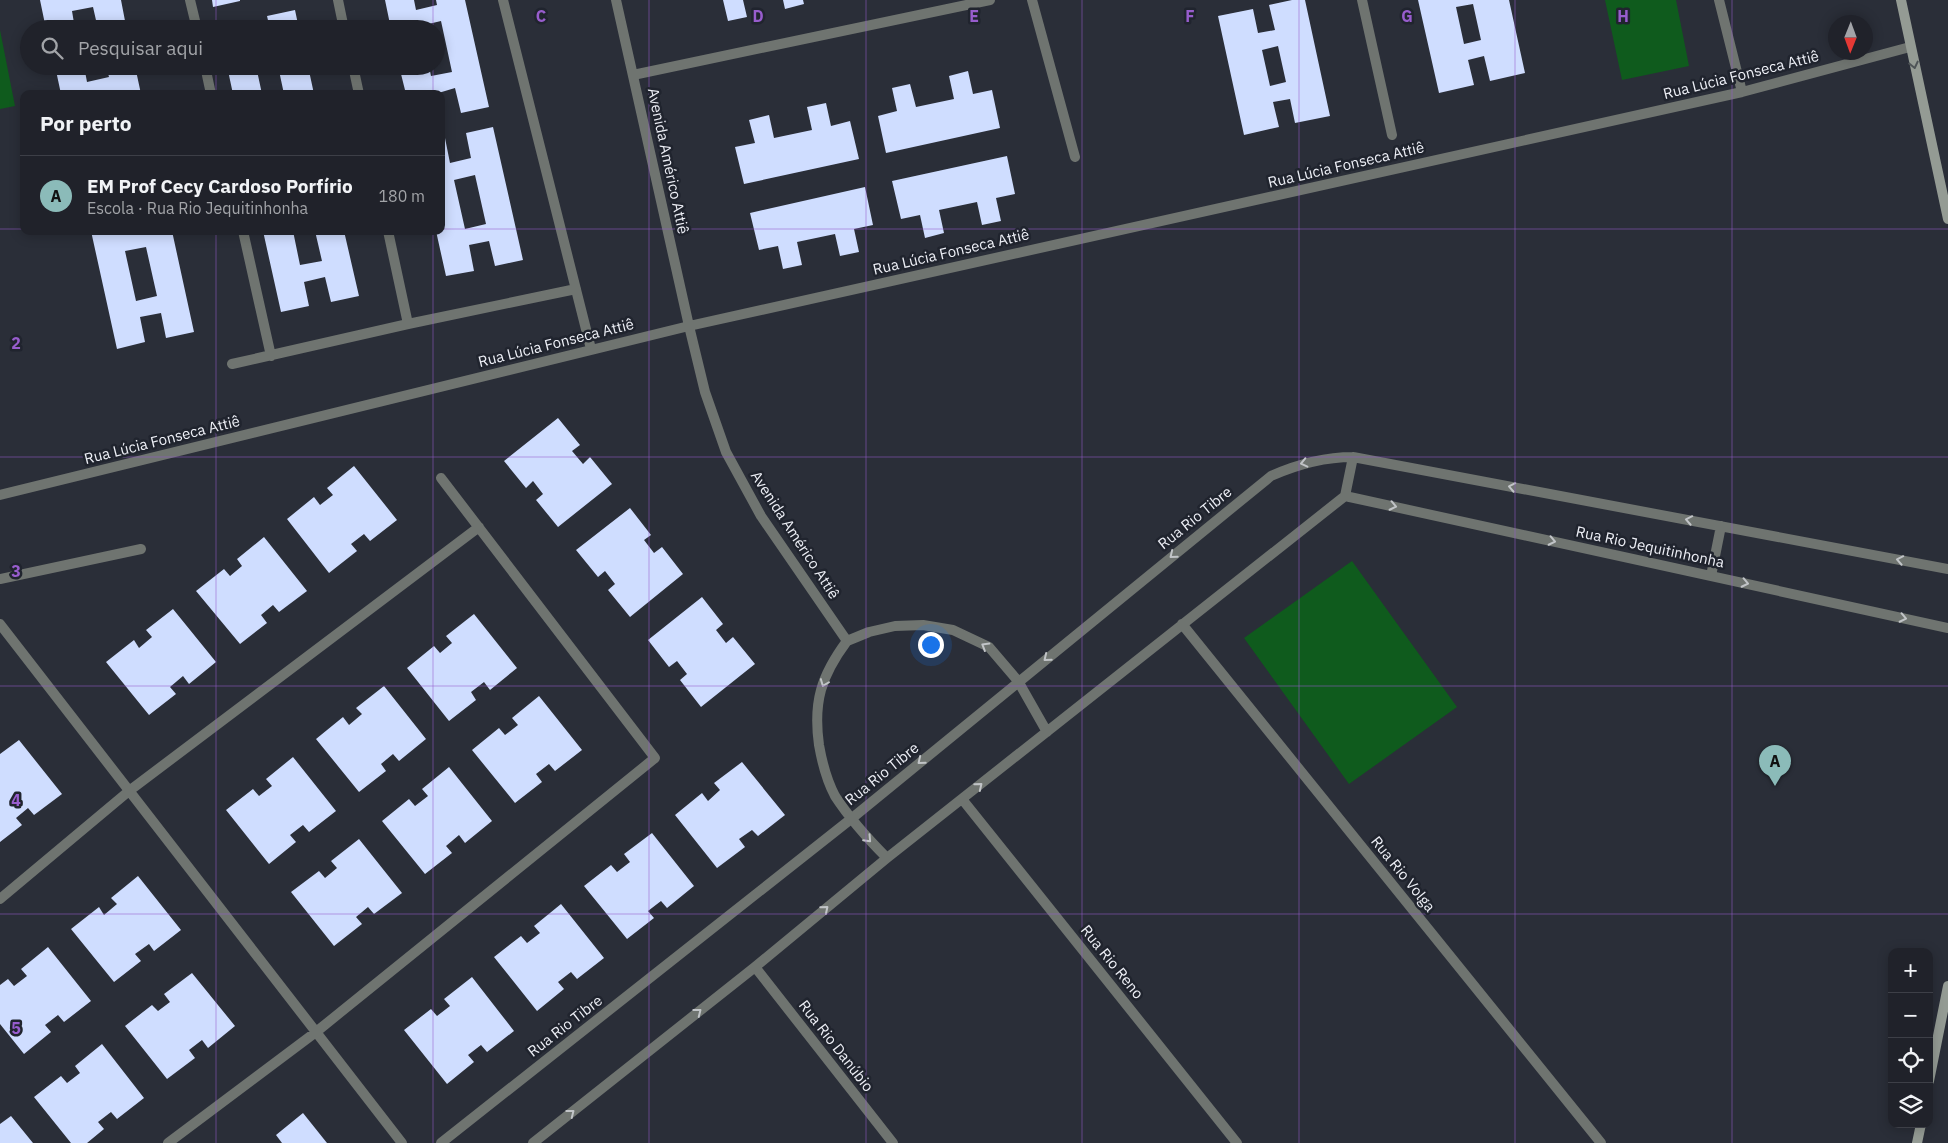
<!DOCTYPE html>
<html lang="pt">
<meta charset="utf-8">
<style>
body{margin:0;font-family:"IBM Plex Sans",sans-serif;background:#282a32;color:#f1f3f6}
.controls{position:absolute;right:15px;bottom:15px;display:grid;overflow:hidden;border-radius:10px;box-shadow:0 2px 12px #0003}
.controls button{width:45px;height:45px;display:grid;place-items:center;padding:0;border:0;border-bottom:1px solid #3d3f47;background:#20222a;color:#f1f3f6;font:25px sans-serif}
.compass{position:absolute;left:1828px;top:15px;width:45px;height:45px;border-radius:50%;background:#20222a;box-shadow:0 2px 12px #0003;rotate:181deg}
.you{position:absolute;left:930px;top:644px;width:18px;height:18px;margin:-12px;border:4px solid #fff;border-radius:50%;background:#1a73e8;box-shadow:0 0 0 8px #1a73e833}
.badge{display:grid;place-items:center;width:32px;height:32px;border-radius:50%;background:#8bbbb9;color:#111;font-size:16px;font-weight:700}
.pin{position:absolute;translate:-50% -41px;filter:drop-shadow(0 1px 2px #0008)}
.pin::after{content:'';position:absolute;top:26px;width:18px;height:15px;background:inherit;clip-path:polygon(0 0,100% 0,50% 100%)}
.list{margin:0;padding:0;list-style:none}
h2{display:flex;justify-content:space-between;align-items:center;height:65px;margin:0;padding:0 20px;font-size:21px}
h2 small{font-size:16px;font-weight:400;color:#a2a4a8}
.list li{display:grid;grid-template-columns:32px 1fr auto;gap:15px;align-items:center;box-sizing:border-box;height:80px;padding:0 20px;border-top:1px solid #3d3f47}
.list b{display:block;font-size:19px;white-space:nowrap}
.list p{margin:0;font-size:16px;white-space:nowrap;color:#a2a4a8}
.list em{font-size:16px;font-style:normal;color:#a2a4a8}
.icon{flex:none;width:28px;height:28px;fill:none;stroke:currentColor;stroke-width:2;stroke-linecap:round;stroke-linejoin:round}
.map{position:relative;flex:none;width:1948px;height:1143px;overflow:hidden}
.search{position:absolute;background:#20222a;box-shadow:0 2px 12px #0003;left:20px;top:20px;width:425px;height:55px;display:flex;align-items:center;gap:12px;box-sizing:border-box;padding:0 18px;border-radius:28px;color:#a2a4a8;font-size:19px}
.panel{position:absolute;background:#20222a;box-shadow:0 2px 12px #0003;left:20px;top:90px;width:425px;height:145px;border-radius:10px}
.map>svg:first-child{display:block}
.green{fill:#0f5b1d}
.building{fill:#cfddff;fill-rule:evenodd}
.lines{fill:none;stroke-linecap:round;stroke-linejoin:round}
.street{stroke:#6f7470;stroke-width:10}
.secondary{stroke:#949b94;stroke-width:10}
.oneway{stroke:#4e5457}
.oneway2{stroke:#c1c4c7}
.grid{fill:none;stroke:#985dcd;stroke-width:1;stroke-opacity:0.55}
.labels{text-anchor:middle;stroke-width:5;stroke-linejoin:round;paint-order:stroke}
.street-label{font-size:15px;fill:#edeff6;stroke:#20242e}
.grid-label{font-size:16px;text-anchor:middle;font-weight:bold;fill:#985dcd;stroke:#20242e;stroke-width:5;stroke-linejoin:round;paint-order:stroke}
</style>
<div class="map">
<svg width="1948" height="1143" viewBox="0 0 1948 1143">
<rect width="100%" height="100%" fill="#2a2e38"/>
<path class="green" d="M1605,0h71l13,66 -67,14z
M0,30l15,76 -15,3z
M1352,561l105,146 -108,77 -105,-146z"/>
<path class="building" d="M40,0h81l5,26 -13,3h-15l-5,-22 -21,4 3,18h-29z
M212,0h28v1l-27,6z
M385,0h29l2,10 21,-5 -1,-5h29l24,107 -28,6 -6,-25 -20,6h-29l-7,-28h30l2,10 21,-4 -11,-51 -21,5v3h-29z
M723,0h20l4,17 -19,4z
M783,0h20l1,4 -19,5z
M1292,0h13l25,116 -35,7 -5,-24 -17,3 6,25 -35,8 -26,-119 35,-7 5,24 17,-3 -6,-25zM1278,46l8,36 -16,4 -8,-36z
M1418,0h91l16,73 -35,8 -6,-25 -16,4 6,25 -35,8zM1473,4l8,36 -17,4 -8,-37z
M295,10l4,19h-29l-3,-13z
M246,21l2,8h-30v-2z
M55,66h29l3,16 22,-5 -3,-11h29l6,28h-80z
M227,66h29l6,28h-29z
M278,66h30l6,28h-30z
M968,71l5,23 19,-4 8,38 -114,25 -8,-37 19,-5 -5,-23 18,-4 6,23 38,-8 -5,-23z
M826,103l5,23 19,-5 9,38 -115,25 -9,-37 20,-4 -6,-23 20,-5 5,23 38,-8 -5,-23z
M493,127l30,133 -28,6 -6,-25 -20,4 5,26 -28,5 -10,-45h5v-93h4l5,25 21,-5 -5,-25zM475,175l11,49 -21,5 -11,-49z
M1007,156l8,38 -19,4 5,23 -19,4 -5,-23 -38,8 5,23 -19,5 -5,-23 -19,4 -9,-38z
M865,187l8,38 -19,4 5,23 -19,4 -5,-22 -38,8 5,23 -19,4 -5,-23 -19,4 -9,-37z
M91,231h29l1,4 17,-4h34l22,101 -28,6 -5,-25 -21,4 5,25 -28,7zM146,247l11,49 -21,5 -11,-50z
M263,231h30l7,34 22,-4 -7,-30h29l15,65 -28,6 -6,-25 -21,5 5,24 -28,6z
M558,418l22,27 -8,6 11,13 7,-7 22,27 -54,43 -22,-27 7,-6 -10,-13 -7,7 -22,-27z
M354,466l43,54 -27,21 -6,-7 -13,10 6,7 -28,22 -42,-54 27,-22 6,8 13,-10 -6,-7z
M630,508l21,27 -7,5 10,13 8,-6 21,27 -53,43 -22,-27 7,-6 -10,-13 -7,6 -22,-27z
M264,537l43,54 -28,21 -6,-7 -12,10 6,8 -27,21 -44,-53 28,-22 6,7 12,-10 -5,-7z
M702,597l21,27 -7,6 10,13 7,-6 22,27 -54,43 -21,-27 7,-6 -10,-13 -8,6 -21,-27z
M173,609l43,53 -27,22 -6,-8 -13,11 6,7 -27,21 -43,-53 28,-22 5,8 13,-11 -6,-7z
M474,614l43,54 -27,22 -6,-8 -13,10 5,8 -27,21 -42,-53 27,-22 6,7 12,-10 -6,-7z
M384,686l42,53 -27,22 -6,-7 -12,10 5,7 -27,21 -43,-53 27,-22 6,8 13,-11 -6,-6z
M539,696l43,54 -27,21 -6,-7 -13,10 6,8 -27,21 -43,-53 27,-22 6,7 13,-10 -6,-7z
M19,740l43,54 -28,21 -6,-7 -12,10 6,7 -22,17v-88z
M293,757l43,54 -27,21 -6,-7 -13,10 6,7 -27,22 -43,-54 27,-21 6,7 13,-10 -6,-7z
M742,762l43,53 -27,21 -6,-6 -13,9 6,8 -28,21 -42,-53 27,-22 6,8 12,-11 -6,-7z
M449,767l43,54 -27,22 -6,-8 -13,11 6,7 -27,21 -43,-53 27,-22 6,7 13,-10 -6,-7z
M652,833l42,53 -27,22 -6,-7 -13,10 6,7 -27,21 -43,-53 27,-21 6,7 13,-10 -6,-8z
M359,839l43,54 -28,21 -6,-7 -12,10 6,7 -28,22 -43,-54 28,-21 6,7 12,-10 -6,-7z
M138,876l43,54 -27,21 -5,-7 -14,10 6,7 -27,21 -43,-53 28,-22 5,8 13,-11 -6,-6z
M561,904l43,54 -27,21 -6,-7 -13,10 6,7 -27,22 -43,-54 27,-21 6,7 13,-10 -6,-7z
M48,947l43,54 -27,21 -6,-7 -13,10 6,7 -27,22 -24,-30v-39l8,-6 6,7 13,-10 -6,-7z
M192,973l43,53 -27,22 -6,-8 -13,10 6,8 -28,21 -42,-53 27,-21 6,6 12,-9 -6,-8z
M472,977l42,54 -27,21 -6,-7 -13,10 6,7 -27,22 -43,-54 27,-21 6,7 13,-10 -6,-7z
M102,1044l42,54 -27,21 -6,-7 -13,10 6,7 -17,14h-16l-37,-46 27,-21 6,7 13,-10 -5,-7z
M303,1113l24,30h-45l-6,-8z
M11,1116l22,27h-33v-19z"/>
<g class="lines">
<path class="street" d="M190,0l7,29
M338,0l6,29
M503,0l88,349
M616,0l73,326 16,66 21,60 35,64 86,125
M1032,0l43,157
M1362,0l30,135
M1719,0l23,92
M205,66l6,28
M353,66l6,28
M633,75l357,-75
M243,231l28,125
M388,231l20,93
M232,364l176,-40 168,-35
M0,495l689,-169 1053,-234 168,-45
M1345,496l603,132
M1345,496l8,-39
M1711,576l10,-50
M0,579l141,-30
M0,624l402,519
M1182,624l419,519
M847,641l22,-9 26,-6 28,-1 30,5 36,17 29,34 29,51
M847,641c-26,35 -34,61 -28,104 3,17 8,36 16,51 15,23 33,43 52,62
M962,799l275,344
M0,899l129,-108 350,-264
M755,967l138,176
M168,1143l148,-111 339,-274 -214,-280
M441,1143l410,-324 420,-343c27,-12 52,-19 82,-19l595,112
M533,1143l222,-176 132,-109 458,-362"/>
<path class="secondary" d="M1901,0l47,219
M1929,1081l19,-95
M1917,1143l4,-19"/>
</g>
<defs><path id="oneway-chevron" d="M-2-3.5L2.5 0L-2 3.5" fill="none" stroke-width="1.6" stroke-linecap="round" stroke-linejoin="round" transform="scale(1.25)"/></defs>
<use class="oneway" href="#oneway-chevron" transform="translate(1914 65) rotate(77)"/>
<g class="oneway2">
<use href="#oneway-chevron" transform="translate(1304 463) rotate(167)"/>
<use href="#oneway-chevron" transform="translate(1512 487) rotate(-169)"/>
<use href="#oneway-chevron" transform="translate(1393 506) rotate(12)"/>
<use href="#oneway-chevron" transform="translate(1689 520) rotate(-169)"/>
<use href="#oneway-chevron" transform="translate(1552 541) rotate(12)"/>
<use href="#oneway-chevron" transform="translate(1173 555) rotate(141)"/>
<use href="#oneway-chevron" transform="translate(1900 560) rotate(-169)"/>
<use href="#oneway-chevron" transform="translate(1745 583) rotate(12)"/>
<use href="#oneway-chevron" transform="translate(1903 618) rotate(12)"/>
<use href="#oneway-chevron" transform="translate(985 646) rotate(-149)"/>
<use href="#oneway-chevron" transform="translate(1047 658) rotate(141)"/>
<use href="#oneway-chevron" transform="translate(824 683) rotate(111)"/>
<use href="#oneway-chevron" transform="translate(921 761) rotate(141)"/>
<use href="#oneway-chevron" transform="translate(979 786) rotate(-39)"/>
<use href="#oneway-chevron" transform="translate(868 839) rotate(47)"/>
<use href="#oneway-chevron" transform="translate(825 909) rotate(-40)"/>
<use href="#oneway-chevron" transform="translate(698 1012) rotate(-38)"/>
<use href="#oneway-chevron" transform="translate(571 1113) rotate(-38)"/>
</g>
<path class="grid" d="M216,0v29M433,0v29M649,0v1143M866,0v1143M1082,0v1143M1299,0v1143M1515,0v1143M1732,0v1143M216,66v28M433,66v28M0,229h24M441,229h1507M216,231v912M433,231v912M0,457h1948M0,686h1948M0,914h1948"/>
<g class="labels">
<g class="street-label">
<text transform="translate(1741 75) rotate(-14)" y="5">Rua Lúcia Fonseca Attiê</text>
<text transform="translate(668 161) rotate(78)" y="5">Avenida Américo Attiê</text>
<text transform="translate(1346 165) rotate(-13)" y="5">Rua Lúcia Fonseca Attiê</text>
<text transform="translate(951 252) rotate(-13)" y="5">Rua Lúcia Fonseca Attiê</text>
<text transform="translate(556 343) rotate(-14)" y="5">Rua Lúcia Fonseca Attiê</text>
<text transform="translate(162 440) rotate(-14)" y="5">Rua Lúcia Fonseca Attiê</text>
<text transform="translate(1195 518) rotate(-39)" y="5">Rua Rio Tibre</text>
<text transform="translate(795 535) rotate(57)" y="5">Avenida Américo Attiê</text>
<text transform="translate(1650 547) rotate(12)" y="5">Rua Rio Jequitinhonha</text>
<text transform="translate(882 774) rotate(-39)" y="5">Rua Rio Tibre</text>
<text transform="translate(1403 874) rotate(51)" y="5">Rua Rio Volga</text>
<text transform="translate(1112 962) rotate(51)" y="5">Rua Rio Reno</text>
<text transform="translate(565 1026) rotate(-38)" y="5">Rua Rio Tibre</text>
<text transform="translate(836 1046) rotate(52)" y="5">Rua Rio Danúbio</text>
</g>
</g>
<g class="grid-label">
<text x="541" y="22">C</text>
<text x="758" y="22">D</text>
<text x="974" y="22">E</text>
<text x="1190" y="22">F</text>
<text x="1407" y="22">G</text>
<text x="1623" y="22">H</text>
<text x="16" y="349">2</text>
<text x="16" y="577">3</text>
<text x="16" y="806">4</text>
<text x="16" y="1034">5</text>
</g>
</svg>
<div class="controls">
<button>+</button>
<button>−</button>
<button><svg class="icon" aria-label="locate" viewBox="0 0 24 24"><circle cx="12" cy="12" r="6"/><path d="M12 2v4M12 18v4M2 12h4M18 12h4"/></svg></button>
<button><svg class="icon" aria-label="layers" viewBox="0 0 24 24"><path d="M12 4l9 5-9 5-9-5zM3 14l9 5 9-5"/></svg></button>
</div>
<svg class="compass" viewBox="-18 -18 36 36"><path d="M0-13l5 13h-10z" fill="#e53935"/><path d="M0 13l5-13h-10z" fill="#a2a4a8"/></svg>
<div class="you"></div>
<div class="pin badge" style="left:1775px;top:786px">A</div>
<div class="search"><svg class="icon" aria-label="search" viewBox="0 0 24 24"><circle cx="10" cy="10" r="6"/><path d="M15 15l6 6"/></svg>Pesquisar aqui</div>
<section class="panel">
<h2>Por perto<small></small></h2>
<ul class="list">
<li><span class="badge">A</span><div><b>EM Prof Cecy Cardoso Porfírio</b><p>Escola · Rua Rio Jequitinhonha</p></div><em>180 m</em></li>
</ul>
</section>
</div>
